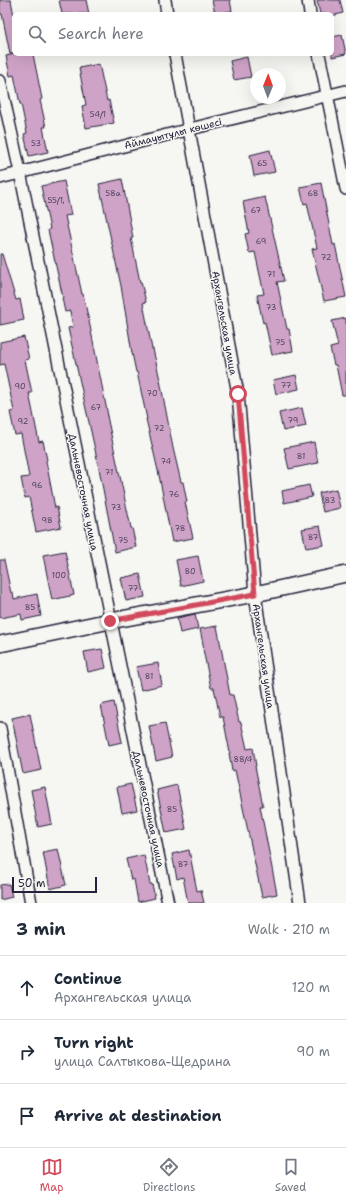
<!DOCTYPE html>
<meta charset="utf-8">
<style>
body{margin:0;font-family:"Shantell Sans",sans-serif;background:#f2f2f3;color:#1f2937}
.compass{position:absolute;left:250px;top:68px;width:36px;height:36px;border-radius:50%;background:#fff;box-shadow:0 4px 16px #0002;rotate:1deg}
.scale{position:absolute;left:12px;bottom:10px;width:85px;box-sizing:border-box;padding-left:4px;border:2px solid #22223b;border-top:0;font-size:11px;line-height:14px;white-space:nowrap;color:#22223b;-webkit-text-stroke:3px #f6f6f2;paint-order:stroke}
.stop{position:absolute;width:12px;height:12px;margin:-9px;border:3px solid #d1495b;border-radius:50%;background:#fff}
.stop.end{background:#d1495b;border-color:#fff;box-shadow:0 1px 4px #0008}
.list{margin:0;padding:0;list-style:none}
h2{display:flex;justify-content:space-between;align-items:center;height:52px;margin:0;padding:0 16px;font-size:17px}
h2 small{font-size:13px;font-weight:400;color:#747a83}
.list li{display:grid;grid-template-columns:26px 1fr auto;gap:12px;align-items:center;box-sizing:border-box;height:64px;padding:0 16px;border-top:1px solid #e0e1e3}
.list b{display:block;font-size:15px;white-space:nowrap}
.list p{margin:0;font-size:13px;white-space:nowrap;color:#747a83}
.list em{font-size:13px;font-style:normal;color:#747a83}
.icon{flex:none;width:22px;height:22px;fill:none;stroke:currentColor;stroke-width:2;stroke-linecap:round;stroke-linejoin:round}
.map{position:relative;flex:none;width:346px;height:903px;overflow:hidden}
.search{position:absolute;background:#fff;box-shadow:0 4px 16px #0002;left:12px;right:12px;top:12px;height:44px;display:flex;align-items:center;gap:10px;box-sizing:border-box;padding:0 14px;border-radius:6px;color:#747a83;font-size:15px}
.sheet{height:244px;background:#fff}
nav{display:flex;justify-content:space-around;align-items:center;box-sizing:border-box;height:56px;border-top:1px solid #e0e1e3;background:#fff;font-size:11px;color:#747a83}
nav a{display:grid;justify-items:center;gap:2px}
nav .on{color:#d1495b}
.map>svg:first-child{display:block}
.building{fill:#cfa3c7;stroke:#22223b}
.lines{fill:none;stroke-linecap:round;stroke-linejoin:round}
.street-casing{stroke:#22223b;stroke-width:14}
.secondary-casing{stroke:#22223b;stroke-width:18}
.street{stroke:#f6f6f2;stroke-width:11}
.secondary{stroke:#f6f6f2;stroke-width:15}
.route{stroke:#d1495b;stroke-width:5}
.labels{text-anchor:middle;stroke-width:3;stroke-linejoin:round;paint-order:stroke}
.number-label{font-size:8px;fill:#4d425e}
.street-label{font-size:10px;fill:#22223b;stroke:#f6f6f2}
</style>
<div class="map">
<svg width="346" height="903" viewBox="0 0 346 903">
<rect width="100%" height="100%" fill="#f6f6f2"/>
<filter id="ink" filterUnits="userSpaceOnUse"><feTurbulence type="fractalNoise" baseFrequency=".025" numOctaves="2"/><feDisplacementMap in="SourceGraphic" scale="8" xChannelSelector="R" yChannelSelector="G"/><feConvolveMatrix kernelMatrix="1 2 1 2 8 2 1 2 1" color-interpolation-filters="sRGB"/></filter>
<g filter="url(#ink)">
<path class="building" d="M0,0h11l3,16v38h-4l-8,-40h-2z
M59,0h27l3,14h-27z
M212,0h18l2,11 -17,3z
M317,0h23l3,13 -11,3v-2h-12z
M342,35l4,19 -14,3v-20z
M14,54h19l9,45 -2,1 6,27h-3l5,25 -19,4 -5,-22 3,-1 -6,-29h-1l-6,-29 -4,1 -4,-20z
M247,57l4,20 -17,3 -4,-19z
M99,64l8,37 2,-1 5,23 -28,5 -4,-22 4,-1 -7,-37z
M270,150l5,22 -21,4 -4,-21z
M122,179l11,59h-2l9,44h1l5,20 -3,1 9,46h1l7,31 13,68 8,34h2l4,20h-2l8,36 -21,4 -13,-67 -13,-56h1l-10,-47h-1l-4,-19 -11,-67 -22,-102z
M64,181l7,34 -6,1 17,78h1l7,32 18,90h-1l24,112h1l4,19 -21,5 -17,-89 -30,-135 5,-1 -3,-16 -5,1 -3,-14h1l-15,-68 2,-1 -9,-43z
M321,183l12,62 2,-1 11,53 -22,4 -12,-52 5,-1 -10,-45 -3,1 -4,-17z
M265,197l19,84 -7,1 10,47h2l4,22 -21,4 -7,-33 -2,1 -6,-28 7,-1 -9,-42 -6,1 -4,-19 4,-1 -6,-31z
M0,254h2l14,46 4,-1 4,21 -24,5z
M346,318v77h-4l-6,-30h-2l-4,-17 8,-2 -6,-25z
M24,337l5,22 -4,1 7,33h-3l10,49 4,-1 4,19 -1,1 9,47 2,-1 4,20 -25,5 -7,-35 -4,1 -4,-20 8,-1 -8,-43 -6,1 -5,-23 4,-1 -10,-47 -4,1v-23z
M296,375l3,14 -23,5 -3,-14z
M302,408l4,18 -23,5 -4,-18z
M314,442l4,21 -29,6 -5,-21z
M309,485l3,12 -28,6 -2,-12z
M336,489l4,19 -17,4 -4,-19z
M320,526l4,19 -18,3 -4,-19z
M65,551l9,44 -22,5 -9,-45z
M198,556l5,25 -22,5 -5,-26z
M0,560h4l7,33 2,-1 1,7 23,-5 4,22 -19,4 -1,-6 -21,4z
M140,574l5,23 -19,4 -5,-23z
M195,614l3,15 -18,4 -3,-15z
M217,626l13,69h3l6,27h2l6,27 6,-1 3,18h-1l8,40h-3l17,88 -15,3 -27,-127 -3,1 -3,-18h1l-7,-36h-3l-6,-29h-3l-8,-39h1l-4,-20z
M102,649l4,19 -18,4 -4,-20z
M158,663l4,22 -21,5 -5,-23z
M114,702l8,40 -13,3 -8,-40z
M30,714l11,56 -18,4 -11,-56z
M165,723l7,34 -16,4 -7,-35z
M131,784l6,26 -15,3 -5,-26z
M177,785l9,44 -20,4 -9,-43z
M45,787l7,37 -14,3 -7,-37z
M58,849l8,36 -16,4 -7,-37z
M189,850l8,41 4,-1 3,13h-16l-5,-26 -6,2 -5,-25z
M144,855l6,29h2l3,14 -17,4 -4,-23 -3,1 -5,-21z
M9,884l3,13 -12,3v-15z"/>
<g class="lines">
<defs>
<path id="street" d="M165,0l2,14
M308,0l2,14
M175,54l63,340 17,200 45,309
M319,54l27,135
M0,81l20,91 148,731
M0,178l190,-49 156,-38
M0,728l31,175"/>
<path id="secondary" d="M0,644l110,-23 145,-27 91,-20"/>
</defs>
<use href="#street" class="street-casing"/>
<use href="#secondary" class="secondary-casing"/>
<use href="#street" class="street"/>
<use href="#secondary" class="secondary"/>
</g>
</g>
<g class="lines" filter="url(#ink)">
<path class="route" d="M110,621l145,-27 -17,-200"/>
</g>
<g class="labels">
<g class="number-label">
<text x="98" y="117">54/1</text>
<text x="36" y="146">53</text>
<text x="262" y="166">65</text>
<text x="113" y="196">58а</text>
<text x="313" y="196">68</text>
<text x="56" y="203">55/1,</text>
<text x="256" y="213">67</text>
<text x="261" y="244">69</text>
<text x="326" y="260">72</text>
<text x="271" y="277">71</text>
<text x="271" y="310">73</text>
<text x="280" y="345">75</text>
<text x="286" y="388">77</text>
<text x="20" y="389">90</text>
<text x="152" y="396">70</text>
<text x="96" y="410">67</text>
<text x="293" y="423">79</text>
<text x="23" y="424">92</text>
<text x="159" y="431">72</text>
<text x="301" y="459">81</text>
<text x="166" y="464">74</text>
<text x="109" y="475">71</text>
<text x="37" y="488">96</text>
<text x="174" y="497">76</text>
<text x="330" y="503">83</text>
<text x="116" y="510">73</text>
<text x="47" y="523">98</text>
<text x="180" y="531">78</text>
<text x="313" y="540">87</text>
<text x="123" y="543">75</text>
<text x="190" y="574">80</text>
<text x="59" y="578">100</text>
<text x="133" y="591">77</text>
<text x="30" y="610">85</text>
<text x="149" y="679">81</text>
<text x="243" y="762">88/4</text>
<text x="172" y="812">85</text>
<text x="183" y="867">87</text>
</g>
<g class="street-label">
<text transform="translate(173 133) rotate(-14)" y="4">Аймауытұлы көшесі</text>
<text transform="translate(225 323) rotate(80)" y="4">Архангельская улица</text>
<text transform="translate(84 492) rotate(79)" y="4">Дальневосточная улица</text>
<text transform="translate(264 656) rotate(82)" y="4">Архангельская улица</text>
<text transform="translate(149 809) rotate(78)" y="4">Дальневосточная улица</text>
</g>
</g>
</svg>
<svg class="compass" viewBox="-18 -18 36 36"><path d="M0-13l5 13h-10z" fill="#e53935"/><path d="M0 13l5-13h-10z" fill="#747a83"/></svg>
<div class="scale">50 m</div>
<div class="stop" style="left:238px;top:394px"></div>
<div class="stop end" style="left:110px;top:621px"></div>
<div class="search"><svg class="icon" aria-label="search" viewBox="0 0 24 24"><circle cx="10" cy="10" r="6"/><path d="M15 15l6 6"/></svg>Search here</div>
</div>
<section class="sheet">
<h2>3 min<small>Walk · 210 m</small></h2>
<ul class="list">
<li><svg class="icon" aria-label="ahead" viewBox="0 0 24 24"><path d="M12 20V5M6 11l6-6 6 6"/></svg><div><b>Continue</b><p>Архангельская улица</p></div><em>120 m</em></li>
<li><svg class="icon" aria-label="right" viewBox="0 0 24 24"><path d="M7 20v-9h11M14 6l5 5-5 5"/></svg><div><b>Turn right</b><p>улица Салтыкова-Щедрина</p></div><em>90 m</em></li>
<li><svg class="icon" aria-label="arrive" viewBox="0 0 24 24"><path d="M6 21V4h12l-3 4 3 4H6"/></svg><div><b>Arrive at destination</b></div></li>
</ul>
</section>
<nav>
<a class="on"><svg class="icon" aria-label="map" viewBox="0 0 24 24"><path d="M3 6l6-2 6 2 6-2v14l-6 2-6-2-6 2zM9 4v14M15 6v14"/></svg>Map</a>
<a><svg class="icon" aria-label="directions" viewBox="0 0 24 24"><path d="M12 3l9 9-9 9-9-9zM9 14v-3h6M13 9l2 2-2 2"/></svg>Directions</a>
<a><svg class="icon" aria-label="saved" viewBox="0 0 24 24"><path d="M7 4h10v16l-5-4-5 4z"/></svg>Saved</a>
</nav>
